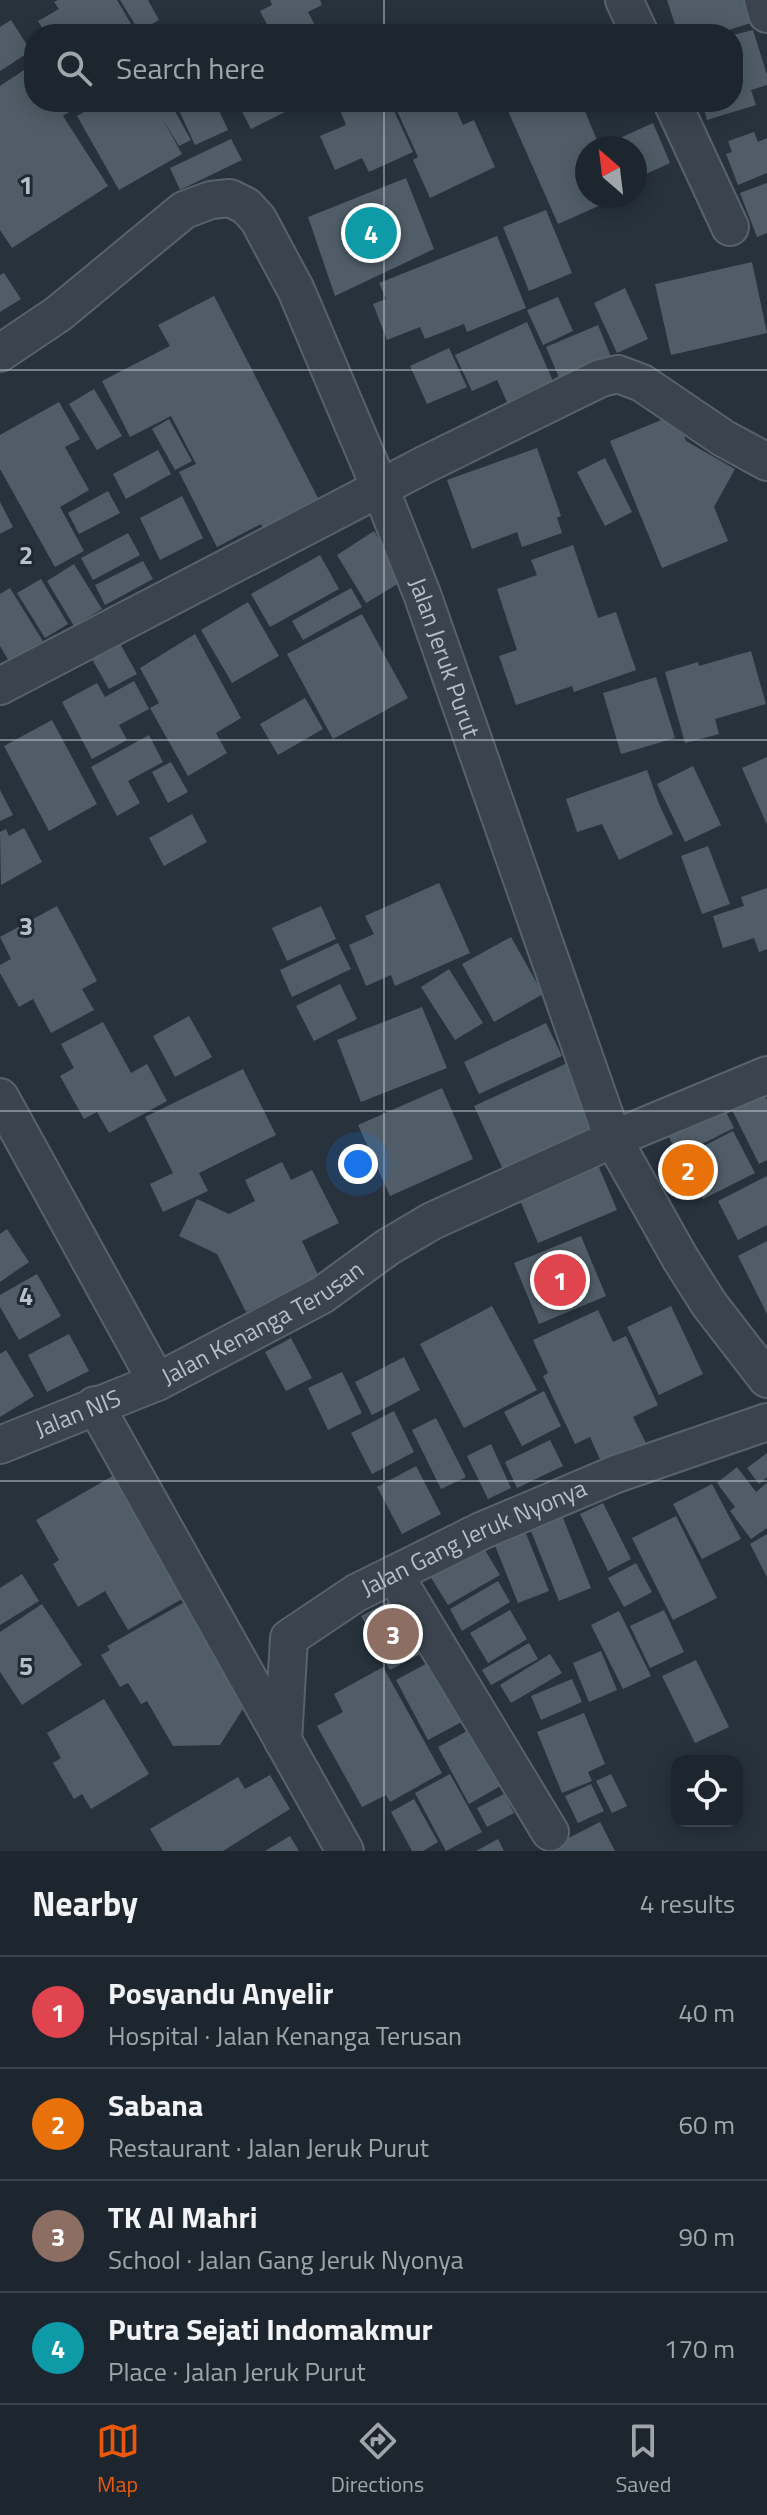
<!DOCTYPE html>
<meta charset="utf-8">
<style>
body{margin:0;font-family:"Titillium Web",sans-serif;background:#2a323a;color:#f1f3f6}
.controls{position:absolute;right:24px;bottom:24px;display:grid;overflow:hidden;border-radius:16px;box-shadow:0 4px 20px #0003}
.controls button{width:72px;height:72px;display:grid;place-items:center;padding:0;border:0;border-bottom:2px solid #3b434a;background:#1d262e;color:#f1f3f6;font:40px sans-serif}
.compass{position:absolute;left:575px;top:136px;width:72px;height:72px;border-radius:50%;background:#1d262e;box-shadow:0 4px 20px #0003;rotate:332deg}
.you{position:absolute;left:358px;top:1164px;width:28px;height:28px;margin:-20px;border:6px solid #fff;border-radius:50%;background:#1a73e8;box-shadow:0 0 0 12px #1a73e833}
.badge{display:grid;place-items:center;width:52px;height:52px;border-radius:50%;background:#ea580c;color:#fff;font-size:26px;font-weight:700}
.pin{position:absolute;translate:-50% -50%;border:4px solid #fff;box-shadow:0 2px 8px #0006}
.list{margin:0;padding:0;list-style:none}
h2{display:flex;justify-content:space-between;align-items:center;height:104px;margin:0;padding:0 32px;font-size:34px}
h2 small{font-size:26px;font-weight:400;color:#a0a5aa}
.list li{display:grid;grid-template-columns:52px 1fr auto;gap:24px;align-items:center;box-sizing:border-box;height:112px;padding:0 32px;border-top:2px solid #3b434a}
.list b{display:block;font-size:30px;white-space:nowrap}
.list p{margin:0;font-size:26px;white-space:nowrap;color:#a0a5aa}
.list em{font-size:26px;font-style:normal;color:#a0a5aa}
.icon{flex:none;width:44px;height:44px;fill:none;stroke:currentColor;stroke-width:2;stroke-linecap:round;stroke-linejoin:round}
.map{position:relative;flex:none;width:767px;height:1851px;overflow:hidden}
.search{position:absolute;background:#1d262e;box-shadow:0 4px 20px #0003;left:24px;right:24px;top:24px;height:88px;display:flex;align-items:center;gap:20px;box-sizing:border-box;padding:0 28px;border-radius:32px;color:#a0a5aa;font-size:30px}
.sheet{height:552px;background:#1d262e}
nav{display:flex;justify-content:space-around;align-items:center;box-sizing:border-box;height:112px;border-top:2px solid #3b434a;background:#1d262e;font-size:22px;color:#a0a5aa}
nav a{display:grid;justify-items:center;gap:4px}
nav .on{color:#ea580c}
.map>svg:first-child{display:block}
.building{fill:#505d68}
.lines{fill:none;stroke-linecap:round;stroke-linejoin:round}
.street-casing{stroke:#58626b;stroke-width:40}
.street{stroke:#3b444e;stroke-width:36}
.grid{fill:none;stroke:#b7bfc8;stroke-width:2;stroke-opacity:0.55}
.labels{text-anchor:middle;stroke-width:6;stroke-linejoin:round;paint-order:stroke}
.street-label{font-size:24px;fill:#b7bfc8;stroke:#1f2933}
.grid-label{font-size:26px;text-anchor:middle;font-weight:bold;fill:#b7bfc8;stroke:#1f2933;stroke-width:6;stroke-linejoin:round;paint-order:stroke}
</style>
<div class="map">
<svg width="767" height="1851" viewBox="0 0 767 1851">
<rect width="100%" height="100%" fill="#27323d"/>
<path class="building" d="M58,0h59l20,34h-91l-8,-13 21,-12 -5,-7z
M120,0h28l11,20 -20,11z
M270,0h50l2,5 -14,7 10,19 -6,3h-40l-12,-23 12,-6z
M667,0h77l7,23 -35,11h-38z
M11,20l20,31 -31,20v-44z
M753,30l14,45v10l-16,5 5,15 -49,15 -5,-18h31v-67z
M30,66l4,6v30h39l4,5 -14,9 45,70 -96,62 -12,-18v-144z
M101,102h52l4,9 14,-7 20,36 -12,6 -16,-26 19,34 -63,36 -42,-74z
M179,102h36l13,28 -33,15 -19,-41z
M237,102h53l3,6 -42,21z
M297,102h21l-17,8z
M358,102h32l23,50 -44,20 -7,-14 -27,12 -15,-34 26,-11 -6,-15z
M393,102h60l10,23 11,-5 21,47 -65,31 -17,-38 5,-3z
M510,102h71l19,45 53,-24 17,40 -35,16v-31h-48v48h12l4,8 -45,20 -53,-120z
M754,132l4,10 9,-4v35l-29,12 -12,-31 6,-2 -4,-11z
M231,139l11,21 -62,30 -10,-22z
M406,178l28,71 -99,47 -27,-79z
M767,183v50l-10,4 -17,-44z
M546,210l26,63 -43,18 -26,-64z
M497,236l29,72 -59,24 -3,-8 -39,15 -5,-12 -33,13 -14,-36 13,-5 -7,-16z
M752,262l15,71 -96,22 -16,-71z
M4,273l17,26 -21,13v-37z
M625,288l23,51 -31,14 -23,-50z
M214,296l105,204 -56,29 -2,-5 -44,23 -38,-75 17,-8 -25,-48 -41,21 -28,-56 68,-35 -12,-21z
M558,297l15,34 -30,14 -16,-35z
M527,322l30,68 -46,21 -14,-31 -25,11 -17,-36z
M598,325l13,32 -51,23 -14,-33z
M449,348l18,39 -40,17 -17,-38z
M94,389l28,47 -25,14 -28,-46z
M59,402l21,37 -15,8 24,43 -29,17 24,44 -29,16 -55,-98v-34z
M676,414l10,27 49,28 -21,38 14,34 -66,27 -52,-127z
M169,419l23,42 -17,9 -23,-41z
M537,448l24,68 -4,2 5,15 -40,14 -5,-15 -45,17 -25,-69z
M158,450l13,24 -45,25 -13,-25z
M605,458l27,54 -27,14 -28,-54z
M108,491l12,22 -41,21 -11,-21z
M182,496l21,42 -43,22 -20,-42z
M0,502l13,25 -13,7z
M374,531l30,49 -38,23 -29,-48z
M128,533l12,22 -47,25 -12,-22z
M573,545l25,73 18,-6 20,58 -62,22 -2,-6 -56,19 -17,-49 18,-6 -20,-61 40,-14 -6,-15z
M320,555l19,34 -69,38 -19,-33z
M143,561l10,18 -48,26 -10,-20z
M74,564l28,45 -28,17 -27,-45z
M41,579l27,45 -23,14 -28,-45z
M10,588l34,55 -34,20 -10,-17v-52z
M351,588l11,19 -59,33 -11,-19z
M248,602l31,54 -47,27 -31,-53z
M362,614l46,84 -75,41 -46,-85z
M195,634l46,84 -25,15 11,20 -39,23 -38,-68 9,-5 -19,-35z
M117,638l20,36 -28,15 -20,-35z
M751,651l15,53 -51,15 4,15 -34,9 -20,-71 33,-10 1,4z
M656,677l19,61 -54,16 -18,-61z
M134,681l15,28 -30,16 8,15 -35,19 -30,-57 35,-19 8,14z
M305,698l18,31 -45,26 -18,-31z
M52,720l45,84 -48,27 -45,-85z
M149,735l14,27 -35,19 12,22 -23,13 -26,-49z
M767,757v68l-25,-57z
M171,762l17,30 -20,11 -16,-31z
M693,766l28,59 -36,17 -28,-58z
M647,770l12,34 14,30 -54,26 -17,-36 -25,8 -11,-33z
M0,790l13,25 -13,6z
M192,814l15,28 -43,24 -15,-28z
M24,828l18,34 -41,23 -1,-53 6,-3 3,7z
M708,846l22,58 -28,10 -21,-58z
M439,883l31,70 -75,33 -4,-11 -25,11 -17,-41 25,-11 -9,-18z
M767,888v61l-8,3 -5,-14 -31,10 -10,-32 31,-10 -3,-9z
M57,906l40,75 -15,8 12,21 -43,23 -18,-34 -14,8 -19,-34v-8l11,-6 -11,-22z
M321,906l15,33 -49,22 -15,-33z
M511,937l32,57 -49,28 -32,-58z
M338,943l13,26 -59,28 -12,-27z
M449,969l34,54 -28,17 -34,-53z
M340,984l17,35 -43,22 -18,-35z
M422,1007l25,61 -86,34 -24,-62z
M189,1016l23,41 -37,20 -22,-41z
M103,1022l28,51 16,-9 20,37 -58,32 -12,-21 -13,7 -24,-43 14,-8 -13,-24z
M546,1023l16,33 -83,38 -15,-32z
M576,1059l31,69 -102,46 -31,-68z
M243,1069l33,66 -77,38 9,18 -45,21 -13,-28 23,-11 -28,-56z
M760,1085l7,15v60l-8,4 -31,-62z
M442,1088l31,71 -83,37 -32,-71z
M718,1096l16,32 -56,28 -15,-32z
M733,1131l22,42 -52,26 -21,-42z
M282,1162l9,18 21,-10 27,53 -37,18 17,36 -73,35 -29,-58 -38,-18 18,-37 32,15 26,-13 -10,-21z
M598,1165l19,45 -79,33 -19,-45z
M767,1176v49l-29,15 -20,-39z
M7,1229l22,33 -29,20v-48z
M581,1236l25,60 -67,28 -25,-61z
M767,1241v73l-29,-58z
M37,1274l24,42 -42,24 -19,-33v-12z
M492,1306l45,84 -73,38 -44,-84z
M671,1306l32,68 -44,21 -32,-68z
M598,1310l15,32 13,-6 32,69 -25,12 13,26 -44,21 -12,-27 -15,7 -32,-68 5,-3 -15,-33z
M69,1334l20,37 -42,21 -19,-37z
M291,1338l21,40 -26,13 -21,-39z
M6,1350l28,46 -34,21v-63z
M404,1357l16,33 -48,25 -17,-33z
M342,1372l20,41 -34,17 -20,-42z
M544,1391l17,35 -39,20 -18,-34z
M394,1411l20,41 -42,22 -21,-41z
M436,1418l30,59 -25,12 -29,-59z
M550,1440l13,26 -46,22 -12,-26z
M491,1444l20,44 -23,11 -21,-43z
M767,1453v24l-8,7 -12,-16z
M416,1466l25,48 -39,20 -25,-47z
M737,1467l19,25 11,-9v45l-16,11 -21,-28 5,-4 -18,-24z
M116,1474l71,122 -59,34 -23,-39 -27,16 -25,-43 6,-4 -23,-40z
M712,1484l29,55 -39,20 -29,-55z
M603,1503l28,56 -23,12 -28,-57z
M559,1508l32,80 -32,13 -32,-80z
M676,1516l41,82 -44,22 -41,-82z
M523,1526l26,65 -31,12 -26,-65z
M767,1534v43l-17,-33z
M482,1545l18,30 -52,30 -18,-29z
M636,1563l16,29 -28,15 -16,-29z
M22,1574l17,27 -39,24v-37z
M498,1581l12,21 -48,29 -12,-22z
M199,1594l47,110 -26,41 -47,1 -26,-45 -6,3 -13,-21 -8,4 -19,-32 9,-5 -3,-4z
M395,1598l29,54 -34,18 -29,-54z
M42,1604l40,61 -60,40 -22,-33v-40z
M510,1610l17,29 -39,24 -18,-30z
M664,1610l20,42 -34,16 -20,-42z
M619,1611l32,65 -28,13 -32,-64z
M529,1643l9,16 -47,26 -9,-15z
M601,1651l16,39 -28,12 -16,-39z
M550,1654l12,19 -51,30 -11,-18z
M437,1658l32,60 -41,22 -32,-60z
M696,1660l33,67 -34,16 -33,-67z
M383,1667l59,106 -52,29 -4,-7 -24,12 -45,-81 26,-14 -9,-18z
M572,1679l10,23 -41,18 -10,-24z
M104,1699l45,75 -58,35 -9,-15 -8,5 -21,-36 8,-5 -14,-25z
M584,1713l21,51 -17,8 4,9 -30,12 -25,-61z
M480,1724l31,56 -42,24 -31,-57z
M450,1774l32,58 -36,19 -31,-58z
M611,1774l16,32 -15,7 -16,-32z
M270,1775l20,34 -67,42h-60l-13,-22 88,-52 7,12z
M591,1784l13,27 -26,12 -13,-27z
M504,1794l10,19 -27,14 -10,-19z
M414,1799l24,43 -15,9h-11l-21,-39z
M600,1822l15,29h-72z
M290,1836l9,15h-34z
M498,1839l6,12h-28z"/>
<g class="lines">
<defs>
<g id="street">
<path d="M624,0l16,34"/>
<path d="M763,0l4,14"/>
<path d="M672,102l58,125"/>
<path id="s1" d="M0,353l58,-39 126,-104 27,-10 19,-2 16,8 12,13 38,71 84,198 42,106 191,545 67,119 29,46 58,75"/>
<path d="M0,686l424,-221 177,-87 17,-4 24,9 81,55 44,24"/>
<path d="M0,1097l157,285"/>
<path d="M95,1405l250,446"/>
<path id="s2" d="M0,1445l157,-63 165,-87 66,-48 44,-26 181,-82 154,-64"/>
<path d="M394,1574l156,258"/>
<path id="s3" d="M283,1741l6,-103 67,-45 125,-62 135,-57 151,-52"/>
</g>
</defs>
<use href="#street" class="street-casing"/>
<use href="#street" class="street"/>
</g>
<path class="grid" d="M384,0v34M384,102v1749M0,370h767M0,740h767M0,1111h767M0,1481h767"/>
<g class="labels">
<g class="street-label">
<text dy="8" stroke="none"><textPath href="#s1" startOffset="794">Jalan Jeruk Purut</textPath></text>
<text dy="8" stroke="none"><textPath href="#s2" startOffset="290">Jalan Kenanga Terusan</textPath></text>
<text dy="8" stroke="none"><textPath href="#s2" startOffset="84">Jalan NIS</textPath></text>
<text dy="8" stroke="none"><textPath href="#s3" startOffset="314">Jalan Gang Jeruk Nyonya</textPath></text>
</g>
</g>
<g class="grid-label">
<text x="26" y="194">1</text>
<text x="26" y="564">2</text>
<text x="26" y="935">3</text>
<text x="26" y="1305">4</text>
<text x="26" y="1675">5</text>
</g>
</svg>
<div class="controls">
<button><svg class="icon" aria-label="locate" viewBox="0 0 24 24"><circle cx="12" cy="12" r="6"/><path d="M12 2v4M12 18v4M2 12h4M18 12h4"/></svg></button>
</div>
<svg class="compass" viewBox="-18 -18 36 36"><path d="M0-13l5 13h-10z" fill="#e53935"/><path d="M0 13l5-13h-10z" fill="#a0a5aa"/></svg>
<div class="you"></div>
<div class="pin badge" style="left:560px;top:1280px;background:#e0444e">1</div>
<div class="pin badge" style="left:688px;top:1170px;background:#e8710a">2</div>
<div class="pin badge" style="left:393px;top:1634px;background:#8d6e63">3</div>
<div class="pin badge" style="left:371px;top:233px;background:#0f9aa8">4</div>
<div class="search"><svg class="icon" aria-label="search" viewBox="0 0 24 24"><circle cx="10" cy="10" r="6"/><path d="M15 15l6 6"/></svg>Search here</div>
</div>
<section class="sheet">
<h2>Nearby<small>4 results</small></h2>
<ul class="list">
<li><span class="badge" style="background:#e0444e">1</span><div><b>Posyandu Anyelir</b><p>Hospital · Jalan Kenanga Terusan</p></div><em>40 m</em></li>
<li><span class="badge" style="background:#e8710a">2</span><div><b>Sabana</b><p>Restaurant · Jalan Jeruk Purut</p></div><em>60 m</em></li>
<li><span class="badge" style="background:#8d6e63">3</span><div><b>TK Al Mahri</b><p>School · Jalan Gang Jeruk Nyonya</p></div><em>90 m</em></li>
<li><span class="badge" style="background:#0f9aa8">4</span><div><b>Putra Sejati Indomakmur</b><p>Place · Jalan Jeruk Purut</p></div><em>170 m</em></li>
</ul>
</section>
<nav>
<a class="on"><svg class="icon" aria-label="map" viewBox="0 0 24 24"><path d="M3 6l6-2 6 2 6-2v14l-6 2-6-2-6 2zM9 4v14M15 6v14"/></svg>Map</a>
<a><svg class="icon" aria-label="directions" viewBox="0 0 24 24"><path d="M12 3l9 9-9 9-9-9zM9 14v-3h6M13 9l2 2-2 2"/></svg>Directions</a>
<a><svg class="icon" aria-label="saved" viewBox="0 0 24 24"><path d="M7 4h10v16l-5-4-5 4z"/></svg>Saved</a>
</nav>
